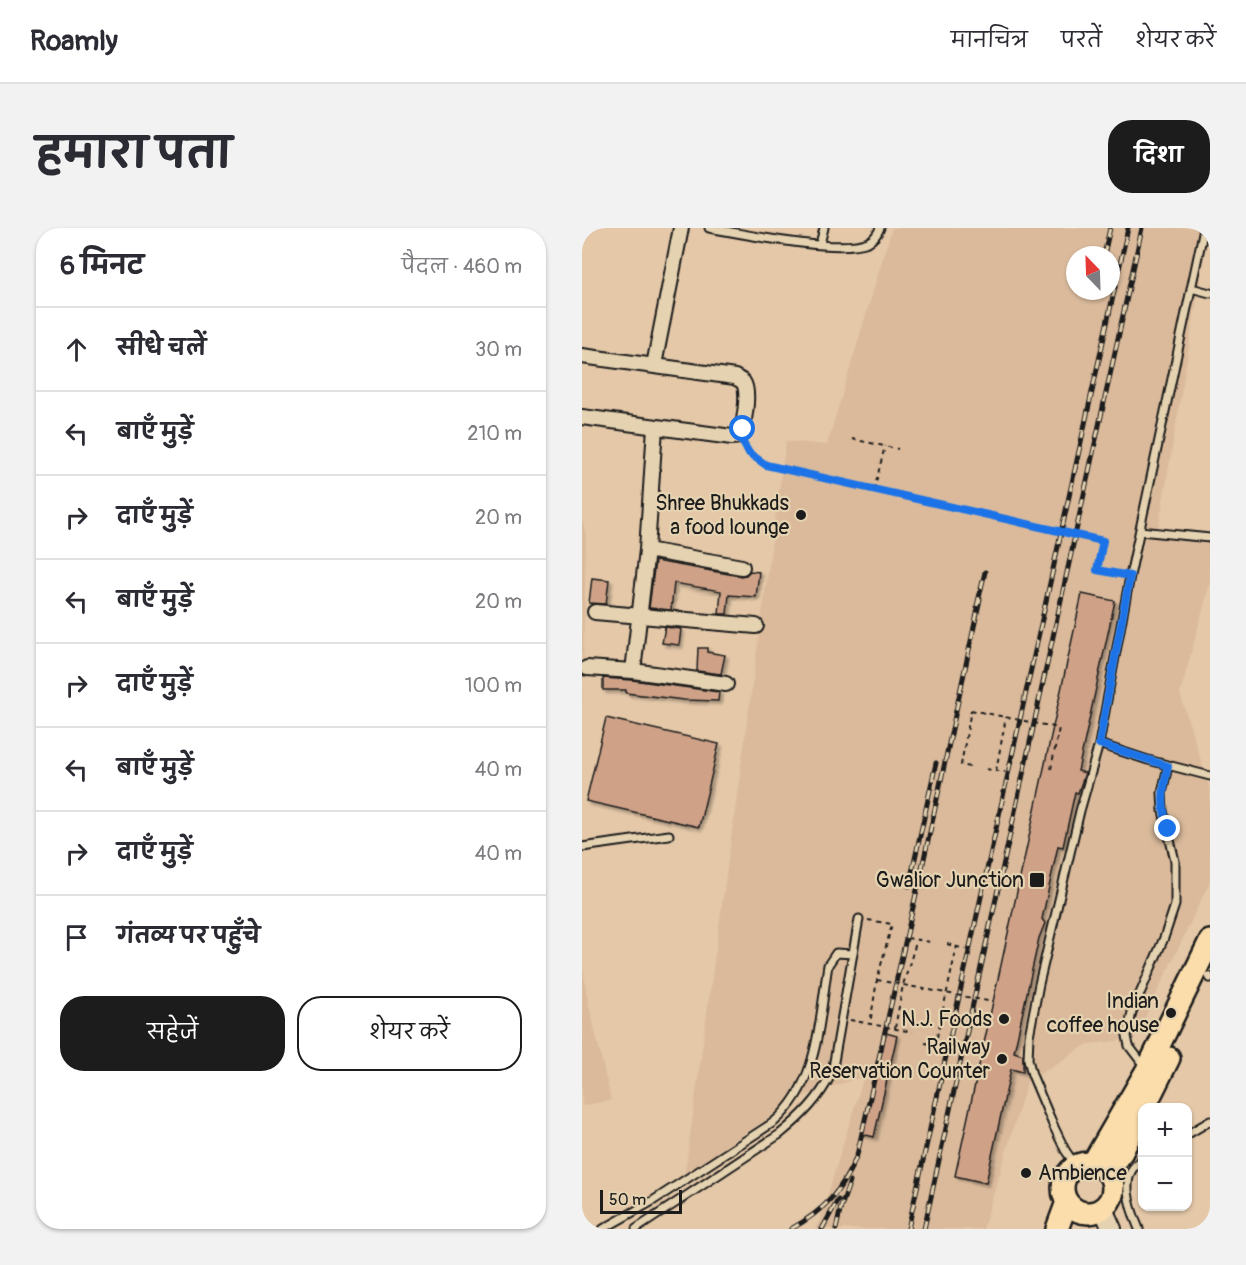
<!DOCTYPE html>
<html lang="hi">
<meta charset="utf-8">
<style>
body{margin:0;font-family:Pangolin,"Playpen Sans Deva",sans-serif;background:#f2f2f3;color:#2b2b33}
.controls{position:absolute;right:18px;bottom:18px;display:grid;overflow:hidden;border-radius:12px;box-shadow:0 2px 4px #0004}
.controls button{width:54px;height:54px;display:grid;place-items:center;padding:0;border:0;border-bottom:2px solid #e1e1e2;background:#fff;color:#2b2b33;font:30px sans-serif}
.compass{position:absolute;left:484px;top:18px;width:54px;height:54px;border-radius:50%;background:#fff;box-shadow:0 2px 4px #0004;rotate:337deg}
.scale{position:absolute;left:18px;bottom:15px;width:82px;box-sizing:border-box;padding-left:6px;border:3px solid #1c1c1c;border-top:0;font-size:16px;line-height:21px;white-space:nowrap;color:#1c1c1c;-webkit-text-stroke:4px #e5d2b0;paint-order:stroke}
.stop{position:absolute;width:18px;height:18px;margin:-14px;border:4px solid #1a73e8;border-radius:50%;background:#fff}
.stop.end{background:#1a73e8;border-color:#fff;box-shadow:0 2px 6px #0008}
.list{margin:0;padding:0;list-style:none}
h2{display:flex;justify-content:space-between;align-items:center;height:78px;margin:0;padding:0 24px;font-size:26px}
h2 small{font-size:20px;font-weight:400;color:#7c7c81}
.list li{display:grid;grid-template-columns:39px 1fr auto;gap:18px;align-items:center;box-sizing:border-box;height:84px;padding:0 24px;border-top:2px solid #e1e1e2}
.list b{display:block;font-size:22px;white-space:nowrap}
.list em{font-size:20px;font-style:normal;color:#7c7c81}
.actions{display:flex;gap:12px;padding:18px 24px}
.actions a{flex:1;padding:14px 0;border:2px solid #1c1c1c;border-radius:24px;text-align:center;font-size:21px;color:#1c1c1c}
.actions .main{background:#1c1c1c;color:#fff}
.icon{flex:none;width:33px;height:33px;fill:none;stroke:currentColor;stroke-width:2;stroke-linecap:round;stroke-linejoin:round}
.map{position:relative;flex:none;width:628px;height:1001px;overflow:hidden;border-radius:24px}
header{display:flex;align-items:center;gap:36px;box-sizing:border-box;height:84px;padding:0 30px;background:#fff;border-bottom:2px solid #e1e1e2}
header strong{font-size:28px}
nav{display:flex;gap:33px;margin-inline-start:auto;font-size:21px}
.intro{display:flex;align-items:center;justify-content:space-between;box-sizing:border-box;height:144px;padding:0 36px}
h1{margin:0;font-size:42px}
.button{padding:15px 27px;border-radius:24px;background:#1c1c1c;color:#fff;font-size:21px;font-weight:700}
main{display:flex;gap:36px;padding:0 36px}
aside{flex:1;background:#fff;border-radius:24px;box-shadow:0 2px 4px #0004}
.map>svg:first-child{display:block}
.built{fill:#daba9b;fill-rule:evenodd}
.building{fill:#cfa288;stroke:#1c1c1c;stroke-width:1.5;filter:url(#shadow)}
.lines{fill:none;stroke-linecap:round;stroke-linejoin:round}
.service-casing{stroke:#1c1c1c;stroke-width:11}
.minor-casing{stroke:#1c1c1c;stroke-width:18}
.secondary-casing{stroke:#1c1c1c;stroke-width:22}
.primary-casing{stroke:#1c1c1c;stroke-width:26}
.path{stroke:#1c1c1c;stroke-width:2;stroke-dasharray:4.5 4.5;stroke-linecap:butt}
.service{stroke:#e5d2b0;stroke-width:7}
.minor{stroke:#e5d2b0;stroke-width:14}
.secondary{stroke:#e5d2b0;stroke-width:18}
.primary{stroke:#faddab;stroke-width:21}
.rail-casing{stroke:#1c1c1c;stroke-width:5}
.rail{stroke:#e5d2b0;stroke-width:3;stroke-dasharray:9;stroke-linecap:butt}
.path-bridge{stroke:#1c1c1c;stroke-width:2;stroke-dasharray:4.5 4.5;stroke-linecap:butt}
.route{stroke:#1a73e8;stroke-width:8}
.poi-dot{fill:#1c1c1c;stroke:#e5d2b0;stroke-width:2}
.labels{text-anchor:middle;stroke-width:4.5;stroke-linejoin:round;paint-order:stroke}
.poi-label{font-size:21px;fill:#1c1c1c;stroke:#e5d2b0;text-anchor:end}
</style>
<header>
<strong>Roamly</strong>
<nav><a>मानचित्र</a><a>परतें</a><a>शेयर करें</a></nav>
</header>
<div class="intro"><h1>हमारा पता</h1><a class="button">दिशा</a></div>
<main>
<aside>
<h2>6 मिनट<small>पैदल · 460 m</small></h2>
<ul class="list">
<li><svg class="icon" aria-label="ahead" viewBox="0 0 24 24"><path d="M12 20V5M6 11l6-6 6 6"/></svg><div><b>सीधे चलें</b></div><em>30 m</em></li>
<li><svg class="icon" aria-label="left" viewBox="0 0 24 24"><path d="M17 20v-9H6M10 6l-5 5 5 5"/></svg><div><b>बाएँ मुड़ें</b></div><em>210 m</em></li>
<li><svg class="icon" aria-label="right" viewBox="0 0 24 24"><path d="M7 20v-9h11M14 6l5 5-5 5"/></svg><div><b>दाएँ मुड़ें</b></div><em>20 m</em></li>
<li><svg class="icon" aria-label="left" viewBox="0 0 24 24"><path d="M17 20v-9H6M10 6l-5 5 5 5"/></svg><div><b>बाएँ मुड़ें</b></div><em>20 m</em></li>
<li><svg class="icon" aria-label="right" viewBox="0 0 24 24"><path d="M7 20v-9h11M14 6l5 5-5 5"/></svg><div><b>दाएँ मुड़ें</b></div><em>100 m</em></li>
<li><svg class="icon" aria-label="left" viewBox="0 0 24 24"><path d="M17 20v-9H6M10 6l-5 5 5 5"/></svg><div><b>बाएँ मुड़ें</b></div><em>40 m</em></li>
<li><svg class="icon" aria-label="right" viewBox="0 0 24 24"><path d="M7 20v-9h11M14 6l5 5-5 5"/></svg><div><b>दाएँ मुड़ें</b></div><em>40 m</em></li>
<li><svg class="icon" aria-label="arrive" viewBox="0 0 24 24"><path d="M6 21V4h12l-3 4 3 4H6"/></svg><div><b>गंतव्य पर पहुँचे</b></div></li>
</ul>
<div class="actions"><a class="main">सहेजें</a><a>शेयर करें</a></div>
</aside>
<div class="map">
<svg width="628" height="1001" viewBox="0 0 628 1001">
<defs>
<filter id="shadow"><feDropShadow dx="3" dy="3" stdDeviation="1.5" flood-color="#0004"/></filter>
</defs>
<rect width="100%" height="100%" fill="#e4c8a8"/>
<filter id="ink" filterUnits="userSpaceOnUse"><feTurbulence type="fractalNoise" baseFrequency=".0167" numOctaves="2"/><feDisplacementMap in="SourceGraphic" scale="12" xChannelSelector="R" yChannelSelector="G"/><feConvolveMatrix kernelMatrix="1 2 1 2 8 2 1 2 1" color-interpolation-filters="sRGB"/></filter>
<g filter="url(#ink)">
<path class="built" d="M310,0h317l-51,303 52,8v44l-30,111 30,96v91l-75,158 -47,5 -61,38 -44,147h-168l5,-9 44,-144 -63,21 -116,76 101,-732 41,4zM493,27h36v36h-36z
M0,291l4,16 -4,171z
M0,736l6,37 23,99 -29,6z"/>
<path class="building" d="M73,333l85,15 6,-1 4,-4 9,1 -3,25 -27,-2 -2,19h-8l2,-23 -47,-8 -3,27 -22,-2z
M10,350l17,2 -3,24 -17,-1z
M500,366l33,7 -37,170 7,2 -7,20 -3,-1 -12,55 -5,-1 -16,73 3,4 -6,15 -25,114 9,3v17l-12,-3 -25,114 -31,-7z
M83,399l16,2 -2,16 -17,-2z
M116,420h9v4l18,3 -4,19 -24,-3z
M21,450l29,2 87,12 -1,9 -34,-1 -58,-7v-3h-23z
M24,490l113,26 -20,83 -113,-26z
M304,805l11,3 -23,101 -12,-3z"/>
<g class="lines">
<defs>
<path id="service" d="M127,0c34,6 130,26 159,14 6,-3 10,-9 12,-14
M238,16l4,-16
M609,60l19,5
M558,303l70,7
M517,516l49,16 62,16
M0,619l87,-12
M627,748l1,2
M563,839l-16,-21 -2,-10 5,-24 32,-74 11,-33v-44l-12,-50 -1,-18 6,-27
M606,906l22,-13
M494,938l-11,-16 -11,-23 -22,-52 -4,-16 1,-23 10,-52 41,-173 19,-67 31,-168 74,-348
M21,1001l48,-27 123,-80c45,-39 45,-101 54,-157l8,-12 17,1
M54,1001l144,-95c22,-18 39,-35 52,-61l27,-154
M557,1001c-9,-21 -21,-55 3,-69"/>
<path id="minor" d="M0,128l153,21c3,2 6,3 8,5 7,9 1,45 -4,54l-7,1 -150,-20
M72,137l27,-137
M73,199l-8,123 95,17
M13,384l161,14
M5,440l46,3 93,13
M51,443l14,-121"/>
<path id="secondary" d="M521,981l9,20"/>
<path id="primary" d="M562,880l25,-50
M481 960a25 25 0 1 1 50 0a25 25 0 1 1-50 0Z
M511,935l54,-93 63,-129
M525,943l15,-19 20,-41
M475,1001l10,-27"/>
</defs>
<use href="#service" class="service-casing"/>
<use href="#minor" class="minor-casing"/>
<use href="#secondary" class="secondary-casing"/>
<use href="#primary" class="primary-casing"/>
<path class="path" d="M270,211l46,10
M163,218c14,25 52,26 78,32
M292,262l11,-44
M521,313l-6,29 24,4
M388,539l-9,-2 10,-55
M404,541l19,3
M469,541l8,-41
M414,543l10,-54
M286,692l24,4 -15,56 -7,44
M325,710l24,4
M365,716l18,5
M268,792l62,12
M313,800l8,-43 14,-46
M343,815l20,4
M353,818l22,-100"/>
<use href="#service" class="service"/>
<use href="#minor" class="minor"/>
<use href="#secondary" class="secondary"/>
<use href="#primary" class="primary"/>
<defs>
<path id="rail" d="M522,27l6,-27
M395,378l8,-34
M327,658l27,-123
M209,1001c34,-19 51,-38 66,-74l71,-314 52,-242
M240,1001l16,-29
M254,1001l5,-22 9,-26
M326,1001l220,-1001
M342,1001l218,-1001"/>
</defs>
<use href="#rail" class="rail-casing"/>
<use href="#rail" class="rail"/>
<path class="path-bridge" d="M241,250l280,63
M389,482l88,18
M295,752l116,22"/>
</g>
</g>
<g class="lines" filter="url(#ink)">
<path class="route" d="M161,201l-4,7 10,17 17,12 337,76 -6,29 33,6 -31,168 69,22c-6,25 -7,38 0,63"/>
</g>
<g class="poi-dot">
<circle cx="219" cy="287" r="6"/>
<rect x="447" y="644" width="16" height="16" rx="3"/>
<circle cx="589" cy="785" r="6"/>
<circle cx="422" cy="791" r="6"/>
<circle cx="420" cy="831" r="6"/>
<circle cx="444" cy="945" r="6"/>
</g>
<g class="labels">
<g class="poi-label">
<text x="207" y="282">Shree Bhukkads<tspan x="207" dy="24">a food lounge</tspan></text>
<text x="442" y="659">Gwalior Junction</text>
<text x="577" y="780">Indian<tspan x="577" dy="24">coffee house</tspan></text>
<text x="410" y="798">N.J. Foods</text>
<text x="408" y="826">Railway<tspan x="408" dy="24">Reservation Counter</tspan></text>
<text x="456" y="952" text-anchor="start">Ambience</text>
</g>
</g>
</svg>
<div class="controls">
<button>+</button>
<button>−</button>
</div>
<svg class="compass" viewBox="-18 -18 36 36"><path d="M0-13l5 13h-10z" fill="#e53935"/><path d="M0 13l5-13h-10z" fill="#7c7c81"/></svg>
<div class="scale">50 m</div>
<div class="stop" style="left:161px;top:201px"></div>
<div class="stop end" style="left:586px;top:601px"></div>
</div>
</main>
